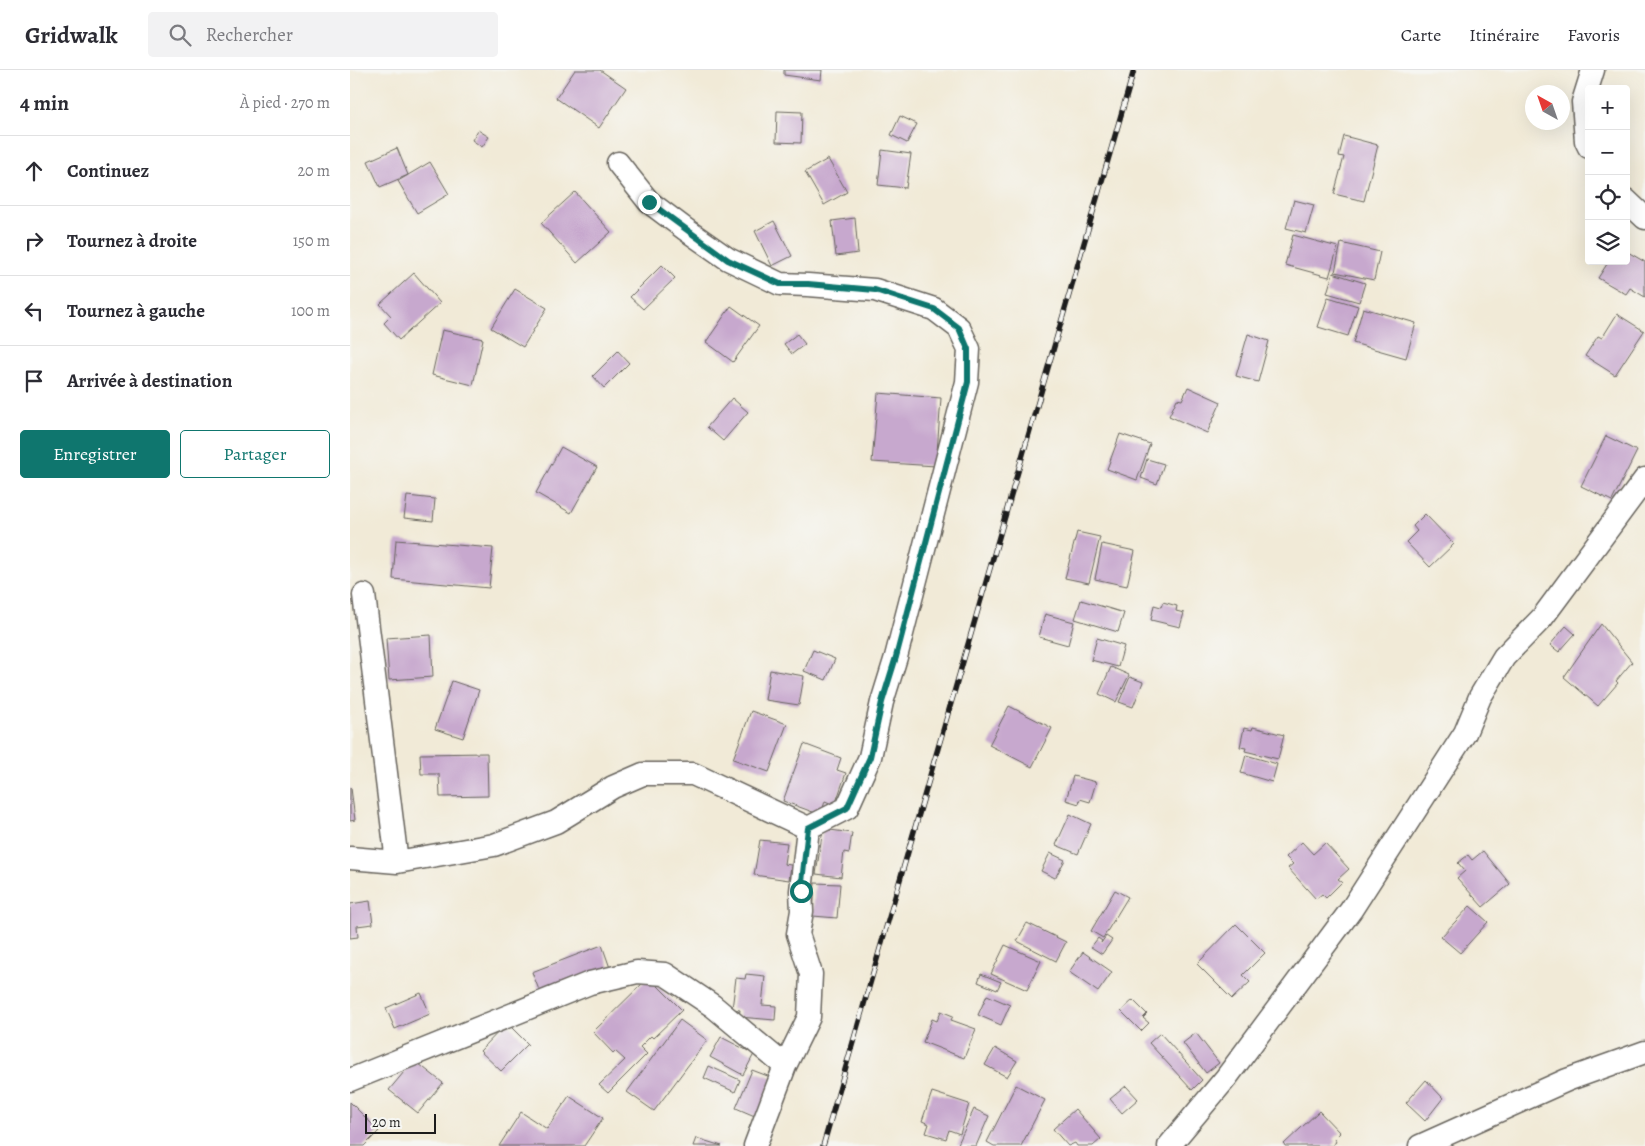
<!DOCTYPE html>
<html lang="fr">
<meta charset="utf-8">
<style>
body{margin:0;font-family:Alegreya,serif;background:#f2f2f3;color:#2b2b33}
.controls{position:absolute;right:15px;top:15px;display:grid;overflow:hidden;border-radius:5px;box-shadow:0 5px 20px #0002}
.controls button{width:45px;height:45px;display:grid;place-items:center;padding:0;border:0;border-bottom:1px solid #e1e1e2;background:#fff;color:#2b2b33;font:25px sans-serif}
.compass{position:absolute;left:1175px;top:15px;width:45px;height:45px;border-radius:50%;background:#fff;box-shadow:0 5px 20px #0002;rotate:320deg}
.scale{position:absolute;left:15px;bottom:12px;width:71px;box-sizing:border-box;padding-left:5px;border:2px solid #1c1c1c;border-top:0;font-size:14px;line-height:18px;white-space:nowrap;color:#1c1c1c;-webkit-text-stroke:4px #f6f6f2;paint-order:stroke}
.stop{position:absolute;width:15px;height:15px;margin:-11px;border:4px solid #0f766e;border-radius:50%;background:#fff}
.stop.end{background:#0f766e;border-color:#fff;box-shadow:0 1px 5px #0008}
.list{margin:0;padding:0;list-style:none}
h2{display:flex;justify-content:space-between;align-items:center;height:65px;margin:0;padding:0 20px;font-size:21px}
h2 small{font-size:16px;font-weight:400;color:#7c7c81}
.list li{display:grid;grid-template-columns:32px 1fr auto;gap:15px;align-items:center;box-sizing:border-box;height:70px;padding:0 20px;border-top:1px solid #e1e1e2}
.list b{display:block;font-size:19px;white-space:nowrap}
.list em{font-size:16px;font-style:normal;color:#7c7c81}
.actions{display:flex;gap:10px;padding:15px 20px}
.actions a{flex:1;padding:11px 0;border:1px solid #0f766e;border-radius:5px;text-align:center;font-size:18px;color:#0f766e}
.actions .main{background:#0f766e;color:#fff}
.icon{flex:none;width:28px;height:28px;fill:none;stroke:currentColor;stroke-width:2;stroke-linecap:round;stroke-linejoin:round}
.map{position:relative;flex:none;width:1295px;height:1076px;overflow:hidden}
header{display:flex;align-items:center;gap:30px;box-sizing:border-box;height:70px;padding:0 25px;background:#fff;border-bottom:1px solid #e1e1e2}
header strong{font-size:24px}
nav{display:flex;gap:28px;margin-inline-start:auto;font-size:18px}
.search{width:350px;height:45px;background:#f2f2f3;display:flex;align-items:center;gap:12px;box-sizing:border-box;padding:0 18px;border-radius:5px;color:#7c7c81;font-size:19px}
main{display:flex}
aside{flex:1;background:#fff}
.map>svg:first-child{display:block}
.building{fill:#c7a8ce}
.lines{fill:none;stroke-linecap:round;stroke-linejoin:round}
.minor-casing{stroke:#67645d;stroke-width:25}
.minor{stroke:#fff;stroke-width:22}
.rail-casing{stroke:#1c1c1c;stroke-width:5.5}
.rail{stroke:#f6f6f2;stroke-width:4;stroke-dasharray:11;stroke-linecap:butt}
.route{stroke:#0f766e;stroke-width:6}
</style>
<header>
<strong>Gridwalk</strong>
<div class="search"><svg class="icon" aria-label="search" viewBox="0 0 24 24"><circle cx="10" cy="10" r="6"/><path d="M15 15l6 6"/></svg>Rechercher</div>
<nav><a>Carte</a><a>Itinéraire</a><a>Favoris</a></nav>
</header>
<main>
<aside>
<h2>4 min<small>À pied · 270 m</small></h2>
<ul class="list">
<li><svg class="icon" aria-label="ahead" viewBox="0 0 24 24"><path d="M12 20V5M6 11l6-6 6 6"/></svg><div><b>Continuez</b></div><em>20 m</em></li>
<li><svg class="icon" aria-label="right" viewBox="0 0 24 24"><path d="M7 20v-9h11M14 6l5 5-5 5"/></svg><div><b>Tournez à droite</b></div><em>150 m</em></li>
<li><svg class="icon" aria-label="left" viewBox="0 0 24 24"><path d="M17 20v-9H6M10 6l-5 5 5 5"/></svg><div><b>Tournez à gauche</b></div><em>100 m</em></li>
<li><svg class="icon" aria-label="arrive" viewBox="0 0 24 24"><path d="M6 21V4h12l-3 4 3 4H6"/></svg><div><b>Arrivée à destination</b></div></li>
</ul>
<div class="actions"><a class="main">Enregistrer</a><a>Partager</a></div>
</aside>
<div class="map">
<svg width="1295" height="1076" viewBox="0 0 1295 1076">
<rect width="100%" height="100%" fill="#f6f6f2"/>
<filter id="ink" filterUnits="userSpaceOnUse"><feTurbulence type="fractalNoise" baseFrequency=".02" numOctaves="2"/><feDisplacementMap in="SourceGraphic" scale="10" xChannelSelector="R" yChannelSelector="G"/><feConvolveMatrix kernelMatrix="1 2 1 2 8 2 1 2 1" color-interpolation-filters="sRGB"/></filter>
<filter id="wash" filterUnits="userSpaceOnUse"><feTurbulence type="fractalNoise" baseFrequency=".0096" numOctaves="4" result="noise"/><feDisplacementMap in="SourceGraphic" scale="20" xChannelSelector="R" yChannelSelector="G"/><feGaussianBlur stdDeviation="1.12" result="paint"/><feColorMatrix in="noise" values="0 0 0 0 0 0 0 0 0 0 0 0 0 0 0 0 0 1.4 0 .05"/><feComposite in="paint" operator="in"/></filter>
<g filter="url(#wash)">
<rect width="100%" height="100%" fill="#f1ead7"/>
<g id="blocks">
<path class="building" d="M225,0h25l26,18 -27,40 -43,-30z
M434,0h38l-1,10 -37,-5z
M427,41l25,1 -1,31 -25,-1z
M550,46l17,8 -10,19 -16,-8z
M128,60l11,7 -7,10 -10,-7z
M994,66l34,9 -14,56 -30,-7 10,-37 -5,-1z
M47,78l11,27 -28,12 -12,-26z
M532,80l29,4 -5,34 -28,-3z
M478,89l19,33 -23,13 -19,-33z
M80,92l19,32 -32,19 -19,-32z
M225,122l36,40 -34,31 -36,-40z
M944,130l20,5 -8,28 -20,-5z
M505,148l3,35 -22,3 -4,-35z
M424,151l18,35 -20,10 -17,-35z
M943,165l45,12 -9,30 -44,-12z
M991,173l39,9 -6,28 -39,-8z
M1276,181l19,11v35l-15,-9 -4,6 -28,-16 11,-17h17z
M312,195l13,13 -32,31 -13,-12z
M64,203l26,30 -41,37 -15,-17 7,-7 -11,-12z
M983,203l32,10 -6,19 -32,-9z
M165,219l32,19 -24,39 -32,-19z
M978,227l30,9 -10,30 -30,-9z
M381,236l28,20 -26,36 -27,-20z
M1013,238l53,15 -10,35 -53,-15z
M1267,244l27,17 -29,44 -30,-19 13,-20 4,2z
M92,260l41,9 -10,46 -41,-10z
M447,264l8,10 -13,10 -8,-10z
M898,264l21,7 -11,41 -22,-6z
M268,281l11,12 -25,25 -11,-12z
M838,317l33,15 -14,31 -38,-17 8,-17 5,1z
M528,323l63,5 -5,68 -64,-4z
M382,328l16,14 -25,29 -16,-14z
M770,364l30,10 -13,36 -30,-11z
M1256,366l31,15 -25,50 -31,-15z
M211,377l36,20 -26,46 -35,-20z
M797,389l17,5 -7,20 -16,-6z
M57,426l28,3 -2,22 -29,-3z
M1075,444l29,30 -24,23 -24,-25 11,-11 -4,-5z
M727,462l23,5 -11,46 -24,-5z
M46,470l97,8 -4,40 -96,-9z
M752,474l33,7 -8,35 -32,-7z
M731,530l43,13 -6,19 -43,-13z
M813,532l14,4 -1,5 8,2 -4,14 -29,-7 3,-15 7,2z
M695,544l29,8 -6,23 -29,-8z
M1251,554l31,38 -16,19 2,2 -20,23 -34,-29z
M1216,556l9,8 -16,18 -9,-7z
M81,565l2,42 -44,3 -3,-42z
M747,568l27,8 -6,21 -27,-7z
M463,580l22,9 -9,21 -22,-9z
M761,597l18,8 -13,27 -17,-8z
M420,600l34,6 -5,29 -34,-5z
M780,607l13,5 -10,25 -14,-5z
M102,611l27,9 -16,48 -28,-9z
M659,636l43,22 -20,39 -43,-22z
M401,641l36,13 -18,48 -36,-13z
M903,657l31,8 -6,24 -33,-8 1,-3 -6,-1 4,-19 8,2z
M454,674l37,14 -4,12 9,3 -11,32 -10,-4 -4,14 -38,-14z
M137,683l1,43 -48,1 -1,-23h-18l-1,-20z
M896,685l31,9 -5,18 -31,-9z
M723,706l23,6 -6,20 -10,-3 -1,5 -13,-4z
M0,718h1l4,32 -5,1z
M720,744l21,10 -13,30 -22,-9z
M473,759l29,4 -3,20 -5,-1 -3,25 -25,-3z
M410,770l27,3 -3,21 7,1 -2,15 -35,-5z
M952,772l11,12 12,-11 24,26 -11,10 4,3 -16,16 -4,-4 -6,5 -28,-31 5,-4 -7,-7z
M1133,781l27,33 -27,23 -26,-29 8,-7 -7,-8 10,-8 4,5z
M700,783l15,7 -10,18 -14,-7z
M465,813l25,1 -3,34 -24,-2z
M765,820l13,7 -25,41 -12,-7z
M20,831l3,23 -16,2 1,11 -8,1v-34z
M1120,836l18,16 -28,31 -19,-16z
M677,853l39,19 -10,19 -39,-20z
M886,854l29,29 -22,22 7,7 -18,17 -35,-35z
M756,866l6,4 -10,14 -11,-7 7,-9 4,3 -1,2z
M252,875l8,23 -69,27 -9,-23z
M655,875l36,16 -14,29 -36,-16z
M733,882l29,20 -14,20 -29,-20z
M396,904l19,2 -3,29 14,1 -1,14 -36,-3 1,-7 -8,-1 4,-31 9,1z
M631,904l20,8 -4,8 -19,-8z
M299,907l33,33 -29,28 -2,-2 -11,11 7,7 -39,39 -9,-8 26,-25 -10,-9 -2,2 -20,-21z
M71,923l9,21 -35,15 -9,-21z
M637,925l23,10 -9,20 -23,-10z
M783,930l14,14 -4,4 6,5 -8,8 -20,-20z
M591,941l12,5 -2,4 25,9 -12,29 -41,-16 9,-23 5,2z
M330,950l27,20 -53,71 -27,-19z
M157,953l21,21 -27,27 -21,-20z
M810,963l42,47 -10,10 -43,-47z
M846,963l23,30 -13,10 -23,-30z
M371,967l33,17 -11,21 -33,-18z
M645,978l22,13 -10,16 -22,-12z
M64,990l29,23 -25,30 -29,-23z
M359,996l31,14 -5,12 -31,-14z
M402,1000l21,8 -16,39 -21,-9z
M1076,1010l17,18 -18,23 -19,-18z
M666,1015l29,15 -24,46h-27l-7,-4z
M776,1016l12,13 -16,14 -12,-14z
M582,1022l37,12 -9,30 -11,-4 -3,9 -20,-6 3,-9 -7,-3z
M219,1026l34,22 -19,28h-85l22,-34 26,17z
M0,1032l29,29 -15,15h-14z
M624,1039l15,7 -13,30h-19z
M725,1039l26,30 -8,7h-16l-2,-3 -7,3 -15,-17z
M969,1041l21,22 -6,6 2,3 -5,4h-46l-1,-2z
M346,1068l26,8h-29z"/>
</g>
</g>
<g filter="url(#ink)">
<use href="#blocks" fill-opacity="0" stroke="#67645d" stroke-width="1"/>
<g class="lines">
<defs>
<path id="minor" d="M1239,77l-3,-6 -3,-39 10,-32
M268,93l31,39 36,27 43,30 52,25 28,1 67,5 59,19 25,19 10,21 -2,33 -71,275 -14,45 -12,55 -23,51 -39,20
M1276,130l19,18
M14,525l33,267
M0,788l47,4 97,-17 62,-23 57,-35 30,-13h50l115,54 -7,63 1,20 -4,23 13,40 -2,43 -24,49 -30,80
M0,1010l240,-97 47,-11 28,2 48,32 72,60
M819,1076l57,-68 125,-168 114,-177 15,-36 24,-40 38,-39 103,-139
M1070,1076l147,-66 78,-28"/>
</defs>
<use href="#minor" class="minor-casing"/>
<use href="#minor" class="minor"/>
<defs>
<path id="rail" d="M473,1076l311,-1076"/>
</defs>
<use href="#rail" class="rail-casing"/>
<use href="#rail" class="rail"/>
</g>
</g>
<g class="lines" filter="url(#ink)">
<path class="route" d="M299,132l79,58 52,24h28l67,6 59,19 25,19 9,21v33l-72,275 -14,45 -12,55 -23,51 -39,20 -7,63"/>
</g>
</svg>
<div class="controls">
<button>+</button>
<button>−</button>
<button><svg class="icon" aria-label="locate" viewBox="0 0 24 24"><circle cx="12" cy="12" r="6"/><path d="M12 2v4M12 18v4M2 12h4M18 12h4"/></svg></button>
<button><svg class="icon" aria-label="layers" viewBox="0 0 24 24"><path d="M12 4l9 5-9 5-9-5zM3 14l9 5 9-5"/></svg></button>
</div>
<svg class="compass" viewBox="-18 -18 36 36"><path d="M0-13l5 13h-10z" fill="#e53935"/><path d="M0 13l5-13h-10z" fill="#7c7c81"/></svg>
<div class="scale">20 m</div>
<div class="stop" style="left:451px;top:821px"></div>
<div class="stop end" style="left:299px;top:132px"></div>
</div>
</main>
